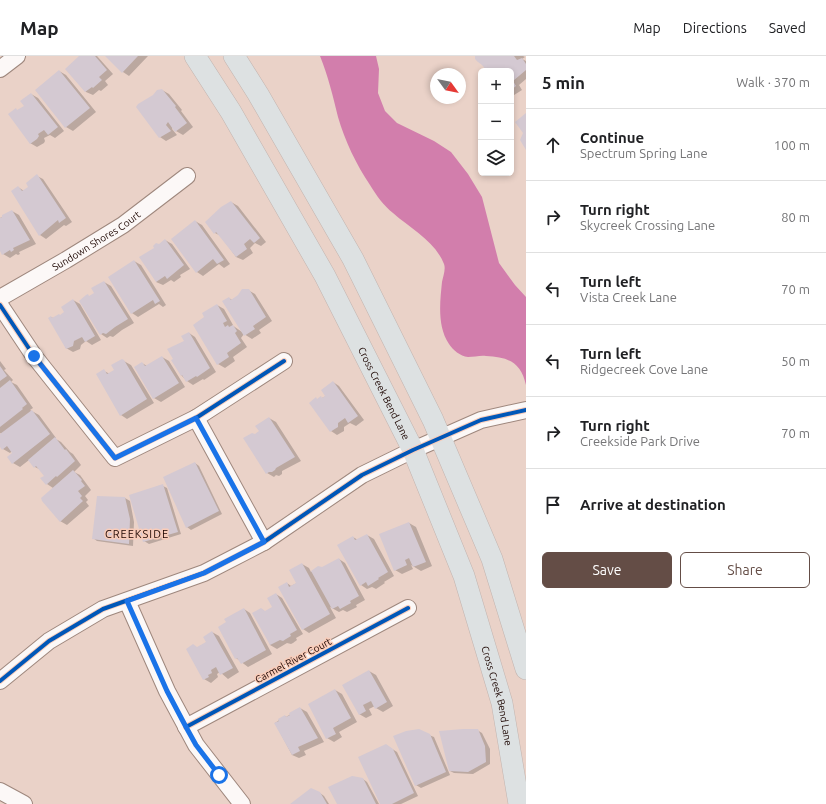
<!DOCTYPE html>
<meta charset="utf-8">
<style>
body{margin:0;font-family:Ubuntu,sans-serif;background:#f2f2f2;color:#202124}
.controls{position:absolute;right:12px;top:12px;display:grid;overflow:hidden;border-radius:6px;box-shadow:0 2px 6px #0003}
.controls button{width:36px;height:36px;display:grid;place-items:center;padding:0;border:0;border-bottom:1px solid #e0e0e0;background:#fff;color:#202124;font:20px sans-serif}
.compass{position:absolute;left:430px;top:12px;width:36px;height:36px;border-radius:50%;background:#fff;box-shadow:0 2px 6px #0003;rotate:123deg}
.stop{position:absolute;width:12px;height:12px;margin:-9px;border:3px solid #1a73e8;border-radius:50%;background:#fff}
.stop.end{background:#1a73e8;border-color:#fff;box-shadow:0 1px 4px #0008}
.list{margin:0;padding:0;list-style:none}
h2{display:flex;justify-content:space-between;align-items:center;height:52px;margin:0;padding:0 16px;font-size:17px}
h2 small{font-size:13px;font-weight:400;color:#757577}
.list li{display:grid;grid-template-columns:26px 1fr auto;gap:12px;align-items:center;box-sizing:border-box;height:72px;padding:0 16px;border-top:1px solid #e0e0e0}
.list b{display:block;font-size:15px;white-space:nowrap}
.list p{margin:0;font-size:13px;white-space:nowrap;color:#757577}
.list em{font-size:13px;font-style:normal;color:#757577}
.actions{display:flex;gap:8px;padding:12px 16px}
.actions a{flex:1;padding:9px 0;border:1px solid #644d46;border-radius:6px;text-align:center;font-size:14px;color:#644d46}
.actions .main{background:#644d46;color:#fff}
.icon{flex:none;width:22px;height:22px;fill:none;stroke:currentColor;stroke-width:2;stroke-linecap:round;stroke-linejoin:round}
.map{position:relative;flex:none;width:526px;height:748px;overflow:hidden}
header{display:flex;align-items:center;gap:24px;box-sizing:border-box;height:56px;padding:0 20px;background:#fff;border-bottom:1px solid #e0e0e0}
header strong{font-size:19px}
nav{display:flex;gap:22px;margin-inline-start:auto;font-size:14px}
main{display:flex}
aside{flex:1;background:#fff}
.map>svg:first-child{display:block}
.water{fill:#d27eac}
.shadow{fill:#0003}
.building{fill:#d4c9d2}
.lines{fill:none;stroke-linecap:round;stroke-linejoin:round}
.minor-casing{stroke:#9e877d;stroke-width:18}
.major-casing{stroke:#c2b4af;stroke-width:22}
.minor{stroke:#fcf8f7;stroke-width:16}
.major{stroke:#dde1e2;stroke-width:21}
.cycleway-casing{stroke:#f9ccb9;stroke-width:6}
.cycleway{stroke:#0057b8;stroke-width:4}
.route{stroke:#1a73e8;stroke-width:5}
.labels{text-anchor:middle;stroke-width:3;stroke-linejoin:round;paint-order:stroke}
.street-label{font-size:10px;fill:#1c0500;stroke:#f9ccb9}
.neighbourhood-label{font-size:11px;letter-spacing:1px;fill:#1c0500;stroke:#f9ccb9}
</style>
<header>
<strong>Map</strong>
<nav><a>Map</a><a>Directions</a><a>Saved</a></nav>
</header>
<main>
<div class="map">
<svg width="526" height="748" viewBox="0 0 526 748">
<rect width="100%" height="100%" fill="#ead2c8"/>
<path class="water" d="M320,0h56l3,13 -1,24 7,18 12,12 37,18 17,11 17,22 14,23 17,66 16,22 11,12v88c-5,-23 -18,-28 -40,-29 -5,-1 -12,1 -18,1 -8,-1 -15,-7 -19,-13 -12,-18 -9,-42 -7,-62 1,-5 4,-13 2,-18 -9,-23 -33,-35 -51,-51 -9,-7 -17,-18 -23,-28 -14,-21 -25,-44 -32,-68 -5,-21 -10,-41 -18,-61z"/>
<path class="shadow" d="M81,0h16l16,18 -8,7 3,4 -7,6 -2,-1 -6,5 -7,-3 -20,-23z
M106,0h42l-19,20 -6,-4z
M476,0h47l2,1 -3,2 4,2v18l-7,6 3,5 -11,7v-26h-23z
M59,15l7,4 30,37 -23,19 -7,-4z
M162,34l7,4 13,16 -1,1 12,16 -10,8 -7,-4 -3,-4 -1,2 5,6 -11,6 -6,-4 -6,-41z
M31,38l7,4 26,33 -9,7 -5,-3 -6,3 1,3 -1,2 -7,4 -7,-4 -12,-32 7,-4z
M37,120l6,3 29,43 -6,4 -2,-1 -18,14 -6,-4 -22,-48 6,4 6,-3z
M231,146l7,4 28,36 -5,4 -6,-3 -5,5 3,5 -10,7 -7,-3 -15,-21 -6,-3z
M12,155l7,4 17,29 -17,8 1,2 -2,1 -2,-1 -6,4 -7,-4 -3,-5v-31z
M195,165l7,4 28,39 -6,4 -5,-4 -16,12 -6,-4z
M165,184l7,4 18,25 -10,6 1,2 -7,5 -3,-2 -8,5 -7,-3 3,-37z
M134,205l7,4 25,40 -3,2 -4,-3 -21,13 -6,-4z
M104,226l7,4 23,37 -12,7 -9,7 -3,-1 -3,2 -6,-4 -13,-38 2,1 5,-3z
M248,234l7,4 17,27 -13,9 2,3 -9,6 -8,-5 -3,4 6,9 -14,10 2,4 -10,7 -7,-4 -12,-46 11,-13 7,4 9,16h-1l10,7 -13,-34 3,2z
M73,244l7,4 21,36 -9,5 -6,-4 -5,4 -1,4 -7,3 -7,-4 -15,-31 2,1 8,-2 5,-3z
M189,277l6,4 21,35 -12,8 -1,-1 -10,6 -6,-4 -6,-6 -7,-16z
M162,301l7,4 16,26 -24,15 -7,-4 -12,-35 5,3z
M122,304l9,5 23,38 -27,16 -6,-4 -17,-44 6,3 5,-3z
M0,305l6,8 -2,1 9,10 -2,2 6,3 16,23 -3,2 9,5 17,23v1l5,3 9,10 3,2 8,11 -7,7 6,3 11,15 -6,6 3,4 -2,2 3,4 -22,19 -7,-4 -7,-33 -6,-4 -2,-8 -4,-6 -6,-3 -6,-7 -9,7 -7,-4 1,-10 -2,-2 -2,2 -7,-4 -3,-4v-10l2,-1 -2,-1z
M333,326l6,4 25,34 -8,6 -6,-3 -6,4v4l-7,4 -6,-4 -13,-31 8,-4z
M269,362l7,4 25,39 -19,10v3l-3,2 -3,-1 -2,2 -7,-4 -12,-38 5,-4z
M195,407l4,3 23,48 -31,16 -4,-3z
M163,430l4,2 14,46 -32,10 -5,-3z
M125,442l5,3 4,21 -1,24 -36,-5 -4,-3z
M409,467l7,4 16,39 -11,5 -10,-6 2,4 -11,5 -7,-4z
M367,479l7,4 20,37 -10,6 1,1 -9,6 -4,-2 -5,2 -6,-4 -8,-48 5,3z
M339,503l6,4 20,37 -9,5 1,2 -10,5 -4,-2 -4,2 -9,-5 6,11 -27,15 -6,-4 -16,-46 4,3 6,-3 5,-19 7,4 2,4 7,-5 5,1z
M276,538l6,4 21,36 -7,4 1,2 -4,3 -2,1 -4,-1 -10,6 -7,-4 -9,-36 5,3 8,-4z
M244,553l6,4 22,41 -24,13 -12,-9z
M212,576l7,4 20,36 -11,7 -8,-7 -3,2 1,3 -7,6 -7,-4 -7,-31 10,-6z
M369,615l7,4 17,31 -10,6 -7,-4 -1,-2 -6,3 3,6 -6,3 -7,-4z
M335,634l7,4 15,28 -18,10 3,5 -8,5 -7,-4z
M300,652l7,4 17,30 -20,9 2,4 -7,3 -7,-3 -17,-32 10,-7 1,1z
M477,674l5,3 8,16v15l-17,10 -19,-1 -4,-2z
M429,679l5,2 16,38 -29,13 -5,-3z
M386,689l11,7 21,44 -17,8h-20z
M363,723l4,3 12,22h-41z
M320,737l4,3 5,8h-38z"/>
<path class="building" d="M79,0h16l12,14 -8,7 3,3 -9,8 -1,-1 -7,5 -20,-23z
M105,0h33l-16,17z
M475,0h39l3,4 5,-2 4,6v6l-13,11 3,5 -5,4v-19h-24l-5,-6 -4,-3 -3,-3z
M59,14l31,38 -25,20 -30,-38z
M162,33l14,17 -1,1 12,16 -12,9 -7,-10 -2,3 5,6 -12,7 -23,-31 2,-3 15,-9 4,-5z
M31,37l27,34 -10,8 -4,-5 -6,4 1,2 -2,3 -7,5 -22,-30 8,-6 1,2 7,-4 -4,-5z
M526,57v37l-6,-10 3,-7 -8,-11z
M37,118l29,44 -7,5 -1,-3 -19,16 -28,-45 7,-5 4,5 6,-4 -2,-4z
M231,145l29,37 -6,5 -4,-4 -6,5 3,5 -11,8 -20,-25 -2,2 -9,-12 16,-15z
M12,154l18,30 -17,8 1,2 -3,2 -1,-2 -8,5 -2,-4v-33l2,-1v-2z
M195,164l29,40 -7,4 -4,-5 -17,14 -25,-34z
M165,183l19,26 -17,14 -2,-3 -9,6 -17,-25 15,-9 -1,-2 3,-3 3,1z
M134,204l26,41 -5,3 -2,-4 -22,14 -23,-37z
M104,225l24,38 -13,8 -9,7 -3,-1 -3,2 -21,-34 7,-6 2,-1 1,2 5,-3 -3,-5z
M242,233h7l17,28 -13,9 2,3 -11,7 -22,-35 7,-4 2,3 7,-5z
M73,243l22,37 -10,6 -3,-5 -8,4 -1,5 -7,3 -18,-31 3,-2 1,2 7,-4 1,1 4,-3 -3,-5z
M217,248l10,17 -4,2 2,4 3,-2 1,2 4,-2 4,6 -2,2 6,10 -14,10 2,4 -12,8 -24,-40 11,-8 -2,-4z
M189,276l21,36 -13,9 -1,-1 -10,6 -4,-7 -1,1 -10,-16 2,-1 -6,-10 17,-8 -3,-5z
M162,300l17,27 -26,16 -19,-32 8,-5 3,4z
M122,303l2,1 23,39 -27,17 -24,-42 8,-5 3,5 7,-4 -3,-5z
M0,310l7,10 -7,5z
M10,324l17,24 -5,4 1,1 -23,18v-39z
M333,325l25,35 -10,7 -3,-5 -7,5v4l-8,5 -21,-29 7,-6 1,2 4,-3 1,2 3,-2 -4,-6z
M32,354l18,24 -38,30 -5,-7 5,-4 -5,-7 -5,4 -2,-3v-13z
M269,361l26,40 -19,11 -1,2 -3,2h-3l-3,2 -23,-36 9,-5 3,1 4,-3 -4,-5z
M55,381l10,13 1,-1 9,12 -18,16 -1,-1 -10,9 -6,-7 4,-2 -8,-10 -2,2 -6,-8z
M195,406l24,49 -33,17 -23,-51z
M73,414l9,10 -1,1 4,5 -7,5 4,5 -2,2 3,3 -23,21 -18,-21 -1,-3z
M163,428l15,48 -35,10 -14,-47z
M97,440l28,1 5,22 -1,25 -37,-5z
M409,466l17,40 -13,5 -4,-9 -4,2 2,5 -13,6 -15,-37z
M367,478l21,38 -10,6 1,1 -11,7 -2,-4 -6,4 -23,-41 16,-9 2,4z
M339,502l20,38 -9,5 1,2 -11,6 -2,-3 -6,3 -21,-38 7,-5 4,1z
M302,507l28,51 -28,16 -24,-43 9,-5 2,5 7,-4 -7,-13z
M276,537l21,37 -7,4 1,2 -5,3 -3,2 -3,-1 -10,5 -18,-32 9,-5 4,3 7,-4 -5,-9z
M244,552l22,42 -25,14 -4,-6 -2,1 -17,-32 8,-5 -2,-3z
M212,575l21,37 -13,7 -4,-8 -5,3 1,3 -4,2 1,2 -6,3 -17,-31 7,-5 4,3 9,-5 -3,-5z
M369,614l18,32 -12,7 -4,-8 -8,4 3,6 -7,4 -17,-30z
M335,633l16,29 -18,10 3,6 -10,5 -18,-35z
M300,651l18,31 -20,9 2,4 -8,4 -18,-32 5,-2 -1,-2 7,-4 1,2 4,-2 -1,-2z
M419,673l11,5 16,38 -31,14 -22,-50 13,-5z
M463,673h15l7,17 1,16 -18,10 -19,-1 -10,-40z
M386,688l7,5 21,44 -22,11h-12l-22,-47z
M352,720l11,2 13,26h-39l-9,-17z
M311,732l9,4 7,12h-37z"/>
<g class="lines">
<defs>
<g id="minor">
<path d="M0,13l17,-13"/>
<path id="s1" d="M0,242l66,-38 57,-35 64,-49"/>
<path d="M0,249l34,51 81,102 81,-40 88,-57"/>
<path d="M196,362l68,124"/>
<path d="M127,545l40,90 29,54 46,59"/>
<path d="M0,625l49,-40 54,-32 101,-36 60,-31 98,-67 51,-25 68,-30 45,-10"/>
<path d="M186,671l222,-119"/>
<path d="M0,735l24,13"/>
</g>
<g id="major">
<path id="s2" d="M195,0l36,56 94,164 88,174 51,126 38,127 17,101"/>
<path d="M234,0l24,38 95,165 80,161 59,139 34,110"/>
</g>
</defs>
<use href="#minor" class="minor-casing"/>
<use href="#major" class="major-casing"/>
<use href="#minor" class="minor"/>
<use href="#major" class="major"/>
<defs>
<path id="cycleway" d="M0,249l34,51 81,102 81,-40 88,-57
M0,625l49,-40 54,-32 101,-36 60,-31 98,-67 51,-25 68,-30 45,-10
M186,671l222,-119"/>
</defs>
<use href="#cycleway" class="cycleway-casing"/>
<use href="#cycleway" class="cycleway"/>
</g>
<g class="lines">
<path class="route" d="M34,300l81,102 81,-40 68,124 -60,31 -77,28 40,90 19,36 10,18 23,30"/>
</g>
<g class="labels">
<g class="street-label">
<text dy="4" stroke="none"><textPath href="#s1" startOffset="112">Sundown Shores Court</textPath></text>
<text dy="4" stroke="none"><textPath href="#s2" startOffset="387">Cross Creek Bend Lane</textPath></text>
<text transform="translate(293 604) rotate(-28)" y="4">Carmel River Court</text>
<text dy="4" stroke="none"><textPath href="#s2" startOffset="711">Cross Creek Bend Lane</textPath></text>
</g>
<g class="neighbourhood-label">
<text x="137" y="482">CREEKSIDE</text>
</g>
</g>
</svg>
<div class="controls">
<button>+</button>
<button>−</button>
<button><svg class="icon" aria-label="layers" viewBox="0 0 24 24"><path d="M12 4l9 5-9 5-9-5zM3 14l9 5 9-5"/></svg></button>
</div>
<svg class="compass" viewBox="-18 -18 36 36"><path d="M0-13l5 13h-10z" fill="#e53935"/><path d="M0 13l5-13h-10z" fill="#757577"/></svg>
<div class="stop" style="left:219px;top:719px"></div>
<div class="stop end" style="left:34px;top:300px"></div>
</div>
<aside>
<h2>5 min<small>Walk · 370 m</small></h2>
<ul class="list">
<li><svg class="icon" aria-label="ahead" viewBox="0 0 24 24"><path d="M12 20V5M6 11l6-6 6 6"/></svg><div><b>Continue</b><p>Spectrum Spring Lane</p></div><em>100 m</em></li>
<li><svg class="icon" aria-label="right" viewBox="0 0 24 24"><path d="M7 20v-9h11M14 6l5 5-5 5"/></svg><div><b>Turn right</b><p>Skycreek Crossing Lane</p></div><em>80 m</em></li>
<li><svg class="icon" aria-label="left" viewBox="0 0 24 24"><path d="M17 20v-9H6M10 6l-5 5 5 5"/></svg><div><b>Turn left</b><p>Vista Creek Lane</p></div><em>70 m</em></li>
<li><svg class="icon" aria-label="left" viewBox="0 0 24 24"><path d="M17 20v-9H6M10 6l-5 5 5 5"/></svg><div><b>Turn left</b><p>Ridgecreek Cove Lane</p></div><em>50 m</em></li>
<li><svg class="icon" aria-label="right" viewBox="0 0 24 24"><path d="M7 20v-9h11M14 6l5 5-5 5"/></svg><div><b>Turn right</b><p>Creekside Park Drive</p></div><em>70 m</em></li>
<li><svg class="icon" aria-label="arrive" viewBox="0 0 24 24"><path d="M6 21V4h12l-3 4 3 4H6"/></svg><div><b>Arrive at destination</b></div></li>
</ul>
<div class="actions"><a class="main">Save</a><a>Share</a></div>
</aside>
</main>
